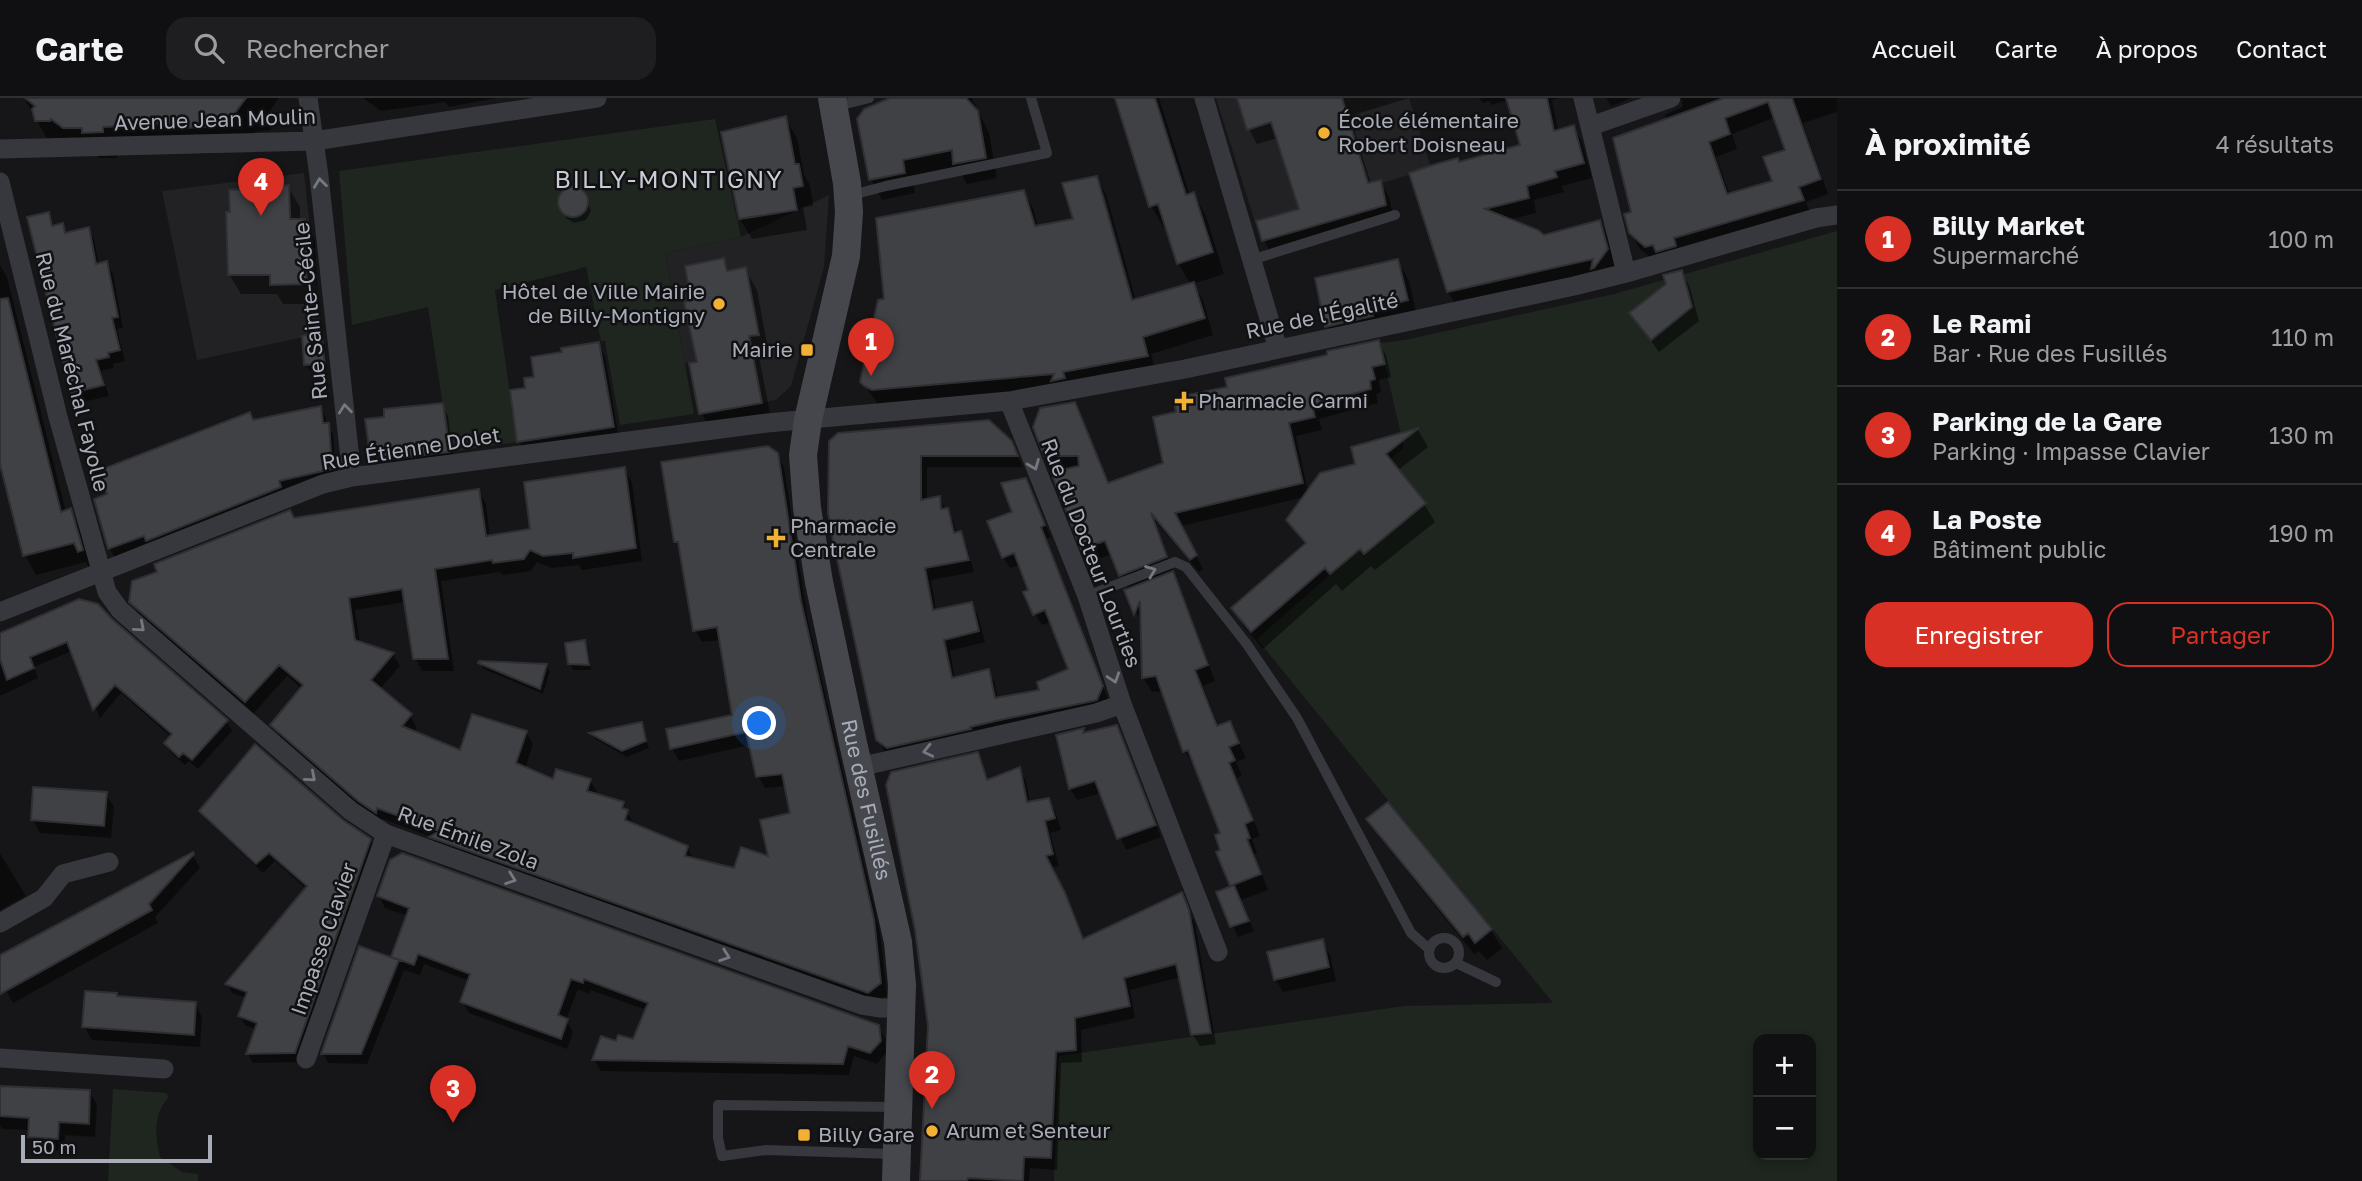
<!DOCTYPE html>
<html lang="fr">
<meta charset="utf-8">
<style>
body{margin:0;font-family:"Golos Text",sans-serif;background:#1e1e20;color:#f1f3f6}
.controls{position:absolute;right:21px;bottom:21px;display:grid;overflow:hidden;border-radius:14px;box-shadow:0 4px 10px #0003}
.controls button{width:63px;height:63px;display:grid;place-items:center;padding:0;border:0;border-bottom:2px solid #303032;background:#101012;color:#f1f3f6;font:35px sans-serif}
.scale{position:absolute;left:21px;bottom:18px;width:191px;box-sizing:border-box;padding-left:7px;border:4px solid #a8adb8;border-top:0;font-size:19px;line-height:24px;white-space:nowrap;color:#a8adb8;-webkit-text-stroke:5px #111113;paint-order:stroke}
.you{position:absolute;left:760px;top:626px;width:24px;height:24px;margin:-18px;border:5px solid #fff;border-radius:50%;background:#1a73e8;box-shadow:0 0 0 10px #1a73e833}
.badge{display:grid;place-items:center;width:46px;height:46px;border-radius:50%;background:#d93025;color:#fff;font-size:23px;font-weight:700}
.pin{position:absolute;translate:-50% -58px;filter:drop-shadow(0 2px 4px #0008)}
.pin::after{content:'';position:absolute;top:37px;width:24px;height:21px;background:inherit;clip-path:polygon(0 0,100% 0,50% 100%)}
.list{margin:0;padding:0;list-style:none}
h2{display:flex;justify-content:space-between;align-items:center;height:91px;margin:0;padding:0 28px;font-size:30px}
h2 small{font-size:23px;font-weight:400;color:#9c9d9f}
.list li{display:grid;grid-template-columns:46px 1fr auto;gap:21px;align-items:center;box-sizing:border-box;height:98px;padding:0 28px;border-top:2px solid #303032}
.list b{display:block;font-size:26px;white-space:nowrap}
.list p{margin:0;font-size:23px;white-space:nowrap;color:#9c9d9f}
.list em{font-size:23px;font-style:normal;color:#9c9d9f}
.actions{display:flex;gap:14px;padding:21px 28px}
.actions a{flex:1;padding:16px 0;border:2px solid #d93025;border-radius:21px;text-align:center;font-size:24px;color:#d93025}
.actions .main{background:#d93025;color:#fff}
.icon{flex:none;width:38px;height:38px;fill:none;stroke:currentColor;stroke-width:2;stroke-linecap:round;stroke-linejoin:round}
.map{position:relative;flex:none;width:1837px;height:1083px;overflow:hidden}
header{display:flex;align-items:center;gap:42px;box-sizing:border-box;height:98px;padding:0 35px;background:#101012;border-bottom:2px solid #303032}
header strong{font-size:33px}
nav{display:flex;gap:38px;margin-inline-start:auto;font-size:24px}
.search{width:490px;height:63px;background:#1e1e20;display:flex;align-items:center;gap:18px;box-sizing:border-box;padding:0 24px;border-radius:21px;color:#9c9d9f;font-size:26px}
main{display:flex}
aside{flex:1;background:#101012}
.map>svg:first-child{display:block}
.built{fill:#222225}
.green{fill:#1e261f;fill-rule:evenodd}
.shadow{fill:#0007;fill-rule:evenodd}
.building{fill:#404145;stroke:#303034;stroke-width:2;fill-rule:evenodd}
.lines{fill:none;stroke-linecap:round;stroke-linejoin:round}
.lane{stroke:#37383d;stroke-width:10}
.street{stroke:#37383d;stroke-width:19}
.secondary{stroke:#45474d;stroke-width:28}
.oneway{stroke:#757881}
.poi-dot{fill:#f2b134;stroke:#111113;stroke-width:2.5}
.labels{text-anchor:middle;stroke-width:5;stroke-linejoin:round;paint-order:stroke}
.street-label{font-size:21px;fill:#a8adb8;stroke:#111113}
.poi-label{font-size:21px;fill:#a8adb8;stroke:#111113;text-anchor:start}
.quarter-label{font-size:24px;letter-spacing:2px;fill:#c9ccd4;stroke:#111113}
</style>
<header>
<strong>Carte</strong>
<div class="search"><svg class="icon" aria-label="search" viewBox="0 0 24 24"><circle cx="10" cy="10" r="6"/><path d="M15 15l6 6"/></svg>Rechercher</div>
<nav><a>Accueil</a><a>Carte</a><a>À propos</a><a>Contact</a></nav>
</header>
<main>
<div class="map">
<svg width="1837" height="1083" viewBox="0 0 1837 1083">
<rect width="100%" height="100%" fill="#161618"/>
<path class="built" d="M1216,0h193l22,70 -176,54z
M304,75l18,160 -125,27 -35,-169z
M829,97l-5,72 -33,119 -15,14 -52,9 -10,-51 -29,5 -20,-110 76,-16z"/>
<path class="green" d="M715,21l26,118 -76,16 29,161 -74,11 -15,-84h-4l-15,-74 -91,23 22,152 -67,10 -22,-145 -76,18 -13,-154z
M1837,133v950h-783l5,-125 345,-50 149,-3 -296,-364 90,-79 -31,-38 88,-74 -24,-105 25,-3 209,-46zM1758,941h53v116h-53z
M113,991l53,4 3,4c-16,17 -14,38 -9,60l22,15 16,2v7h-90z"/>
<path class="shadow" d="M24,0h255l-11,15 3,17 -16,2 -11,15 -22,1 -1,5 -20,1 -2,-5 -82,4v5h-18l-3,-4 -44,-7z
M363,0h134l-48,9 -4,-5 -64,9z
M895,0h77l17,35 8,45 -30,6 -8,-14 -46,10 2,13 -33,7 -11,-21z
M1116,0h43l31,98 4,-2 12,22 18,58 -31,10 10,16 10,35 -62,19 5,18 -86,16 -191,18 -17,-25 24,-80 137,-109 10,16 5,19 37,-7 21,-42 10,16 30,107 55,-16 -13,-22 -11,-36 -3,1 -13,-22zM1100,95h4l32,115 -3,1z
M1239,0h170l-59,18 21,68 9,-2 9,15 5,23 -122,35 -8,-15 37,-30 -23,-72 -21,6 -8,-15z
M1479,0h80l-7,2 6,31 15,-4 9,15 10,36 -30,8 2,6 -30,8 2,13 -28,7 35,17 57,-15 8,15 7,28 -12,18 -146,24 -9,-15 11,-128 63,-18 -14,-46 -17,5 -2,-4 -6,2z
M1606,0h26l-21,8z
M1661,0h176v14l-34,11 25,71 -22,8 5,13 -156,47 -16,-14 -9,-16 4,-18 33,-94 -2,-5 17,-8 1,-7 -18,5zM1776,19l12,34 -14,31 -44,13 -14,-38 21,-8 -5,-15z
M785,20l12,20 7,37 6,10 3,21 -10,1 4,23 -55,9 -12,-20 -17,-86z
M288,89l12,20v14h4l11,20 3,63h-35l-6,-10h-36l-12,-20z
M577,90l8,7 6,16 -5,9 -12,3 -8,-5 -6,-19 6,-9z
M48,116l7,13 7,-2 5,9 21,-5 6,11 5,25 7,-2 7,11 10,54 -6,1 8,32 -12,3 1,4 -13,3 8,25 -30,7 -6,-11z
M723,162l7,12 15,-3 12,21 12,65 -10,2 13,67 -59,9 -12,-20 -8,-111z
M1398,163l11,20 9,39 -79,26 -12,-20z
M0,167l7,12 59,235 4,-2 11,20 12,40 -2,1 -5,-9 -50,13 -11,-20 -25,-98z
M1681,174l8,13 10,36 -40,31 -27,-38z
M321,241l4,6 2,25 -17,1 -4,-6z
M1378,244l8,13 5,22 -12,3 2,12 -5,2 2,9 -59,16 3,11 -26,6 12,56 50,-27 -5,-17 65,-18 10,17 -31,24 27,33 11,18 -60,48 -4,-4 -29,25 -6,-7 -73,65 -19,-22 -11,-18 73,-63 -18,-26 17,-23 -124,29 22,43 -4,3 -45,-52 19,50 -2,1 9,17 35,93 -12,5 16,41 11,-4 16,35 -10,4 6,14 -5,2 23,58 -8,3 5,14 -3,1 14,36 -27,10 13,31 -16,6 -20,-44 15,-6 -15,-35 4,-1v-17l-27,-69 -1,1 -9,-15 -22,-60 -11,1 -9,-15v-51l-16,-35 2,-1 -17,-36 -21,7 -8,-13 -16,-79h-13l-8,-13 28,-53 35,81 56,-20 13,-51 51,-25z
M598,246l7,12 14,83 -93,14 -7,-11 -7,-51 15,-2 9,-11z
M442,307l6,11 6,46 -76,10 -6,-10z
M320,310l6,10v7l7,9 3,44 -221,80 -5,-9 -14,-49 157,-79z
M831,344h180l12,25h-96v34l12,-3 14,23 4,13 3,-1 6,11 8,28 -43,8 5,31 35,-7 7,11 7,27 -35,9 5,28 33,-8 7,12 3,17 43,-9 30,-21 -19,-48 -10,3 -7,-11 -5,-23 -10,-26 -10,3 -7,-11 11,-44 12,-33 25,57 -5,2 62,160 -5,12 -218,41 -7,-12z
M777,356l7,13 23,148 73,318 7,63 -14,9 -435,-156 -6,-12 -49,-18v5l-16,-10 -87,-77 -7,-12 29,-36 -15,-13 -34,38 -115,-100 -7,-13 163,-81 185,-29 7,13 4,33 42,-6 92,-62 8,13 10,79 -60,9 -3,-5 -27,3 -15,-6 -6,9 -29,4 -2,-3 -59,9 13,90h-32l-7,-13 -9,-56 -51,8 5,33 33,11 7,12 -20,23 30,26 7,13 -3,4 48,20 64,-20 7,12 -8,25 29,13 36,-2 7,12 -1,4 26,8 12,20 53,23 7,13 41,10 35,-11 22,-45 -6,-28 -21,2 -7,-12 -8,-31 -71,16 -7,-13 62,-32 -13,-76 -19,2 -7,-12 -13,-78 -6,-10z
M111,522l116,102 5,9 -34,38 -9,-8 -4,4 -14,-12 -5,-10 5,-6 -50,-44 -21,25 -28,-67 -38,16 4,11 -38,18v-61z
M584,544l4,6 3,22h-18l-3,-7z
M480,565l66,2 4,6 -7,23 -59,-25z
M641,626l8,24 -22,9 -32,-18 -3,-5z
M1116,629l7,12 38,98 -35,13 -25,-57 -24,7 -7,-12 -12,-52 26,-6 2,4z
M977,656l12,27 30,-12 7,12 4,22 18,-3 7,11 6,19 -11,3 9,33 -8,2 20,39 13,33 97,-45 14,29 21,120 -16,2 -7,-11 -12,-58 -51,13 5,28 -54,12 1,32 -21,1 -4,107 -27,-2 -1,13h-107z
M106,696l8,13 -3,31 -71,-5 -7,-13z
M201,713l141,11 28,18 6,10 -76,212 -47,1 -5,-9 9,-24 -12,-5 -5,-9 6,-18 -14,-5 -5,-9 79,-95 -31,-28 -12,12 -56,-53z
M1369,721l122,111 11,18 -15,12 -8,-9 -5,3 -95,-117z
M0,755l26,43 -26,14z
M192,756l8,14 -45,49 3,6 -145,80 -13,-24v-22zM175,780l-31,34 -2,-3 25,-28z
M379,798l499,131 7,11 1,15 -9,11 -23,-8 -5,19 -248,-4 -7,-11 23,-17 17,-2 13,-31 -57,-20 -1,4 -11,-5 -12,31 7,12 -6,17 -98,-36 -7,-12 7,-20 -45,-17 -4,11 -16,-5 -37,94 -39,-1 -5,-10 72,-93 -2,-3 15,-41 -23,-8z
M1322,843l8,14 6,26 -53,11 -8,-13z
M118,900l77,5 7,14 -2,30 -108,-7 -8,-14z
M0,990l89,3 8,14 -2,32 -30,-2 -1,16 -26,-1 -8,-13v-7l-28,-1 -2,-4z"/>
<path class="building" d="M25,0h221l-17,23 -22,1 -1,5 -22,1v-5l-81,4v5l-21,1v-5h-19l-12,-9 -1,2h-15l-3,-12 3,-3z
M890,0h76l12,13 8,47 -33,6 -1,-14 -49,10 2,13 -36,7 -12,-61 7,-10z
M1115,0h40l31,97 8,-3 19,60 -36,12 -19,-60 -9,3z
M1237,0h105l26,85 13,-3 5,25 -124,36 -6,-20 43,-12 -28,-87 -24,8z
M1506,0h41l7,33 20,-6 10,38 -29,8 2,6 -30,9 2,12 -44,11 53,21 6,5 56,-15 8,29 -14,19 -3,1 2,-10 -146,33 -38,-119 27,-9 22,-6 1,4 61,-17z
M1724,0h68l29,81 -22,8 5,13 -130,38 2,8 -20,6 -3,-7 -8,2 -16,-14 -5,-19 7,-2 -18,-74zM1768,4l17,48 -22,7 9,24 -45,13 -18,-52 21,-8 -5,-16z
M786,18l9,48h4l4,22 -10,2 4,22 -58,9 -18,-87z
M1097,78l35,124 62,-18 11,36 -62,19 5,19 -85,16 2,6 -14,3 3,-7 -182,16 -8,-4 -4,-4 18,-82 6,-1 -8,-81 148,-28 11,36 38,-7 -11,-36z
M289,87l1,34h15l2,65 -37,1v-10h-42l-2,-63h4l-1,-22 30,-1v-3z
M558 104a15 15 0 1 1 30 0a15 15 0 1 1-30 0Z
M49,114l3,14 11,-3 2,10 24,-6 7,37 11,-3 11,56 -6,1 8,32 -12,3 1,4 -13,3 8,25 -33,8 -44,-176z
M724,160l3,13 19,-4 13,68 -10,1 13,67 -63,11 -10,-51 8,-1 -13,-60 7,-2 -6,-34z
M1398,161l10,41 -36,10 1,6 -48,11 -10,-49z
M1682,172l10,37 -41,33 -22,-27 37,-29 -3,-9z
M8,200l53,214 10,-4 12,42 -5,2 -4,-9 -51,13 -23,-92v-165z
M313,235l9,4 3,27 -21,1 -2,-29z
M1379,242l6,24 -13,3 3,12 -5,2 1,8 -59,16 3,12 -26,6 14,60 -128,30 22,42 -7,5 -39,-47 16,44 -48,19 -14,-35 -24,8 -30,-77 28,-6 -1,-10h-34l-11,-29 7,-19 35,-6 33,81 55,-20 -10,-46 23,-5 -3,-14 54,-11 -2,-9 102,-23v-4z
M599,244l15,85 -97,15 -7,-52 15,-2 -1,-10 10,-1 -3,-20 31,-5 -1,-4z
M443,305l7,49 -79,10 -6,-43 19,-2v-8z
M321,308l2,17h6l3,46 -53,12 2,6 -135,54 -2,-5 -36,13 -14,-50 13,-5 -7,-24 150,-58 3,8z
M989,322l23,21 6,15h-97v44l19,-4 1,13 7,-1 6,25 7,-2 8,29 -44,8 8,42 39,-8 7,29 -35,9 8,38 37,-9 6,29 44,-8 -2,-8 31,-13 -23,-59 -12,5 -10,-23 5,-2 -14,-37 -12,5 -15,-37 25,-9 -11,-29 25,-5 19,47 -4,2 62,159 -6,14 -4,1 -93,19 -30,7 1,2 -84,19 -11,-8 -43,-200 -5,-27 1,-72 9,-8z
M1419,330l-33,26 40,49 -62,51 -4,-5 -30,25 -5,-6 -74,64 -20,-24 75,-65 -20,-23 34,-47 35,-9 -4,-17z
M768,348l10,7 23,148 73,318 7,64 -13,10 -439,-156 10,-6 -62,-23 -1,5 -18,-12 -88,-76 33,-40 -24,-20 -34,37 -116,-100 3,-21 25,-9 -3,-8 136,-54 4,8 185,-29 7,47 44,-7 -6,-47 101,-15 11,81 -63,10v-5l-30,3 -13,-6 -6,9 -31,4 -1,-3 -57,9 13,90h-35l-11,-70 -53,9 6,42 39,13 -23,27 41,34 -10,12 58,24 12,-36 55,17 -11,32 37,16 3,-10 35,10 -4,12 37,11 -2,6 6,2 -3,10 63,26 -3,10 49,12 7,-21 27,9 -8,-36 30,-7 -8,-39 -26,3 -10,-45 -76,17 -4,-20 66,-14 -15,-88 -24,4 -15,-89h-4l-13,-80z
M1173,473l35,94 -13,5 22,56 13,-5 9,22 -10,4 6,13 -6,3 24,57 -8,4 5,14 -3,1 14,35 -31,12 -14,-34 4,-2 -5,-15 5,-2 -32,-83 -5,2 -27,-76 -14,2 -2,-77 -6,14 -10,-25z
M79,501l19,5 14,15 116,101 -36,40 -9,-7 -4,4 -15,-14 8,-9 -57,-49 -22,25 -26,-68 -37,15 4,11 -27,12 -7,-21v-26z
M585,542l4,25 -21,-1 -3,-21z
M479,563l68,3 -7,25 -62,-26z
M642,624l4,19 -24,10 -33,-18z
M1117,627l39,100 -39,14 -22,-58 -26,8 -13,-54 28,-7 -1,5z
M255,646l88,76 28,19 -76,214 -49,1 11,-31 -19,-7 9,-24 -22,-8 82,-98 -38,-33 -13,11 -57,-53z
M978,654l9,28 33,-13 7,35 22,-4 6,20 -10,3 8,33 -7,2 19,37 18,46 99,-47 7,18 22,123 -20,2 -15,-71 -52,14 6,28 -55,12 1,32 -20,2 -5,106 -27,-1 -1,24 -55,-3 -1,3h-47l8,-155 -13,-96 -29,-145 5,-13z
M33,689l74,5 -3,34 -73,-6z
M1388,704l104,127 -17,14 -7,-10 -5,4 -97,-118z
M193,754l1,2 -45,50 3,6 -152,84v-39z
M402,755l477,172 2,16 -11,12 -22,-7 -5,18 -251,-4 9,-24 15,5 2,-6 15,4 15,-36 -64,-24 -1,4 -12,-4 -13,36 10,4 -7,20 -101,-37 10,-28 -52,-20 -4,11 -23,-8 18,-49 -32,-12 13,-36z
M1234,787l15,36 -19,6 -14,-35z
M1323,841l6,28 -55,13 -7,-28z
M359,848l40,14 -38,94h-40z
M85,893l32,2v3l79,6 -2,33 -112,-8z
M0,988l90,4 -1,34 -30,-2 -1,17 -30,-2 1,-19 -29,-2z"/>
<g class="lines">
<path class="lane" d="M834,9l35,-9
M852,97l34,-9 161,-33 -16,-55
M1251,162l144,-45
M1087,498l88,-34 11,5 60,76 51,75 114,215 17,15
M1429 855a15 15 0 1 1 30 0a15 15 0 1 1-30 0Z
M1456,865l40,19
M894,1056l-128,-4 -44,6 -4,-18v-33l179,2"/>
<path class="street" d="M308,0l11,78 33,301
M1204,0l74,251
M1583,0l43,175
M1591,28l80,-28
M0,51l314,-8 283,-43
M0,84l58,235 49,175 13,18 231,201 35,23 476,171 19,3h21
M0,514l323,-128 29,-7 415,-54 242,-22 176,-32 389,-83 52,-13 190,-55 21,-3
M1122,606l96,248
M859,669l237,-54 26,-9 -35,-108 -78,-195
M0,825l44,-25 19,-24 46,-12
M0,960l164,11
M306,961l80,-225"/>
<path class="secondary" id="s1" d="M832,0l15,85 2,29 -3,44 -38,164 -5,35 4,53 12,74 34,161 45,199 4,43 -6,196"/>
</g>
<defs><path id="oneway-chevron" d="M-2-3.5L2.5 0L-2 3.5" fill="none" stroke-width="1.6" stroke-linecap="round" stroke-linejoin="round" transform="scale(1.75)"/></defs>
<g class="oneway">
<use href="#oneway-chevron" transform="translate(320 85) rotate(-97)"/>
<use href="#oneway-chevron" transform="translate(345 311) rotate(-96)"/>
<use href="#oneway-chevron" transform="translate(1034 367) rotate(68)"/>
<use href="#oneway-chevron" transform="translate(1151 473) rotate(-21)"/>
<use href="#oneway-chevron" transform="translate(140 529) rotate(41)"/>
<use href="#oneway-chevron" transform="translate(1114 580) rotate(72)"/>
<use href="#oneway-chevron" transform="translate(928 653) rotate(167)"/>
<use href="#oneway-chevron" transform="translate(311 679) rotate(41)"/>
<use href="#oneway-chevron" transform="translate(511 781) rotate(20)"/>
<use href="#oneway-chevron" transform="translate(725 858) rotate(20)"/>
</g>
<g class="poi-dot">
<circle cx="1324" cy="35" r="7"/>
<circle cx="719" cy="206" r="7"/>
<rect x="800" y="245" width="14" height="14" rx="3.5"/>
<path d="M1180.5 292.5h7v7h7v7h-7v7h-7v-7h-7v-7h7z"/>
<path d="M772.5 429.5h7v7h7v7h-7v7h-7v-7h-7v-7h7z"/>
<circle cx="932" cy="1033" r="7"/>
<rect x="797" y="1030" width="14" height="14" rx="3.5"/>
</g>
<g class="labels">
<g class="street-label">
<text transform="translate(215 22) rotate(-2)" y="7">Avenue Jean Moulin</text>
<text transform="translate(311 213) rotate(-96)" y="7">Rue Sainte-Cécile</text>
<text transform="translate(1322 218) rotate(-12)" y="7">Rue de l'Égalité</text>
<text transform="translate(72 274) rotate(76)" y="7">Rue du Maréchal Fayolle</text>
<text transform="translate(411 351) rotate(-9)" y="7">Rue Étienne Dolet</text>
<text transform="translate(1091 455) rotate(69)" y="7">Rue du Docteur Lourties</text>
<text dy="7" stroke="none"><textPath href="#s1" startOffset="714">Rue des Fusillés</textPath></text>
<text transform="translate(468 740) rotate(20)" y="7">Rue Émile Zola</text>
<text transform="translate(324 841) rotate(-71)" y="7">Impasse Clavier</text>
</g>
<g class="poi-label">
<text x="1338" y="30">École élémentaire<tspan x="1338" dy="24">Robert Doisneau</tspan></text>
<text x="705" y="201" text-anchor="end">Hôtel de Ville Mairie<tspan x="705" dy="24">de Billy-Montigny</tspan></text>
<text x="793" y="259" text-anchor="end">Mairie</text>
<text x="1198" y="310">Pharmacie Carmi</text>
<text x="790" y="435">Pharmacie<tspan x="790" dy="24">Centrale</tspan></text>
<text x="946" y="1040">Arum et Senteur</text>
<text x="818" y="1044">Billy Gare</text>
</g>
<g class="quarter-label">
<text x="669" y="90">BILLY-MONTIGNY</text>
</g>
</g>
</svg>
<div class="controls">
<button>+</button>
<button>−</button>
</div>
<div class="scale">50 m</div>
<div class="you"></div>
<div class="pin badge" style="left:871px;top:278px">1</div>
<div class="pin badge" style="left:932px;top:1011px">2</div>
<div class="pin badge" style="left:453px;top:1025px">3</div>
<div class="pin badge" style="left:261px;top:118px">4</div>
</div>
<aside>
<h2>À proximité<small>4 résultats</small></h2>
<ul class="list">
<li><span class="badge">1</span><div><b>Billy Market</b><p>Supermarché</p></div><em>100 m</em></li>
<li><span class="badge">2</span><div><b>Le Rami</b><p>Bar · Rue des Fusillés</p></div><em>110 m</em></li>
<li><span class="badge">3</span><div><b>Parking de la Gare</b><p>Parking · Impasse Clavier</p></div><em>130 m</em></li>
<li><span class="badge">4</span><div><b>La Poste</b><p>Bâtiment public</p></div><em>190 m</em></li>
</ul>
<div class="actions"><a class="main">Enregistrer</a><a>Partager</a></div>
</aside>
</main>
